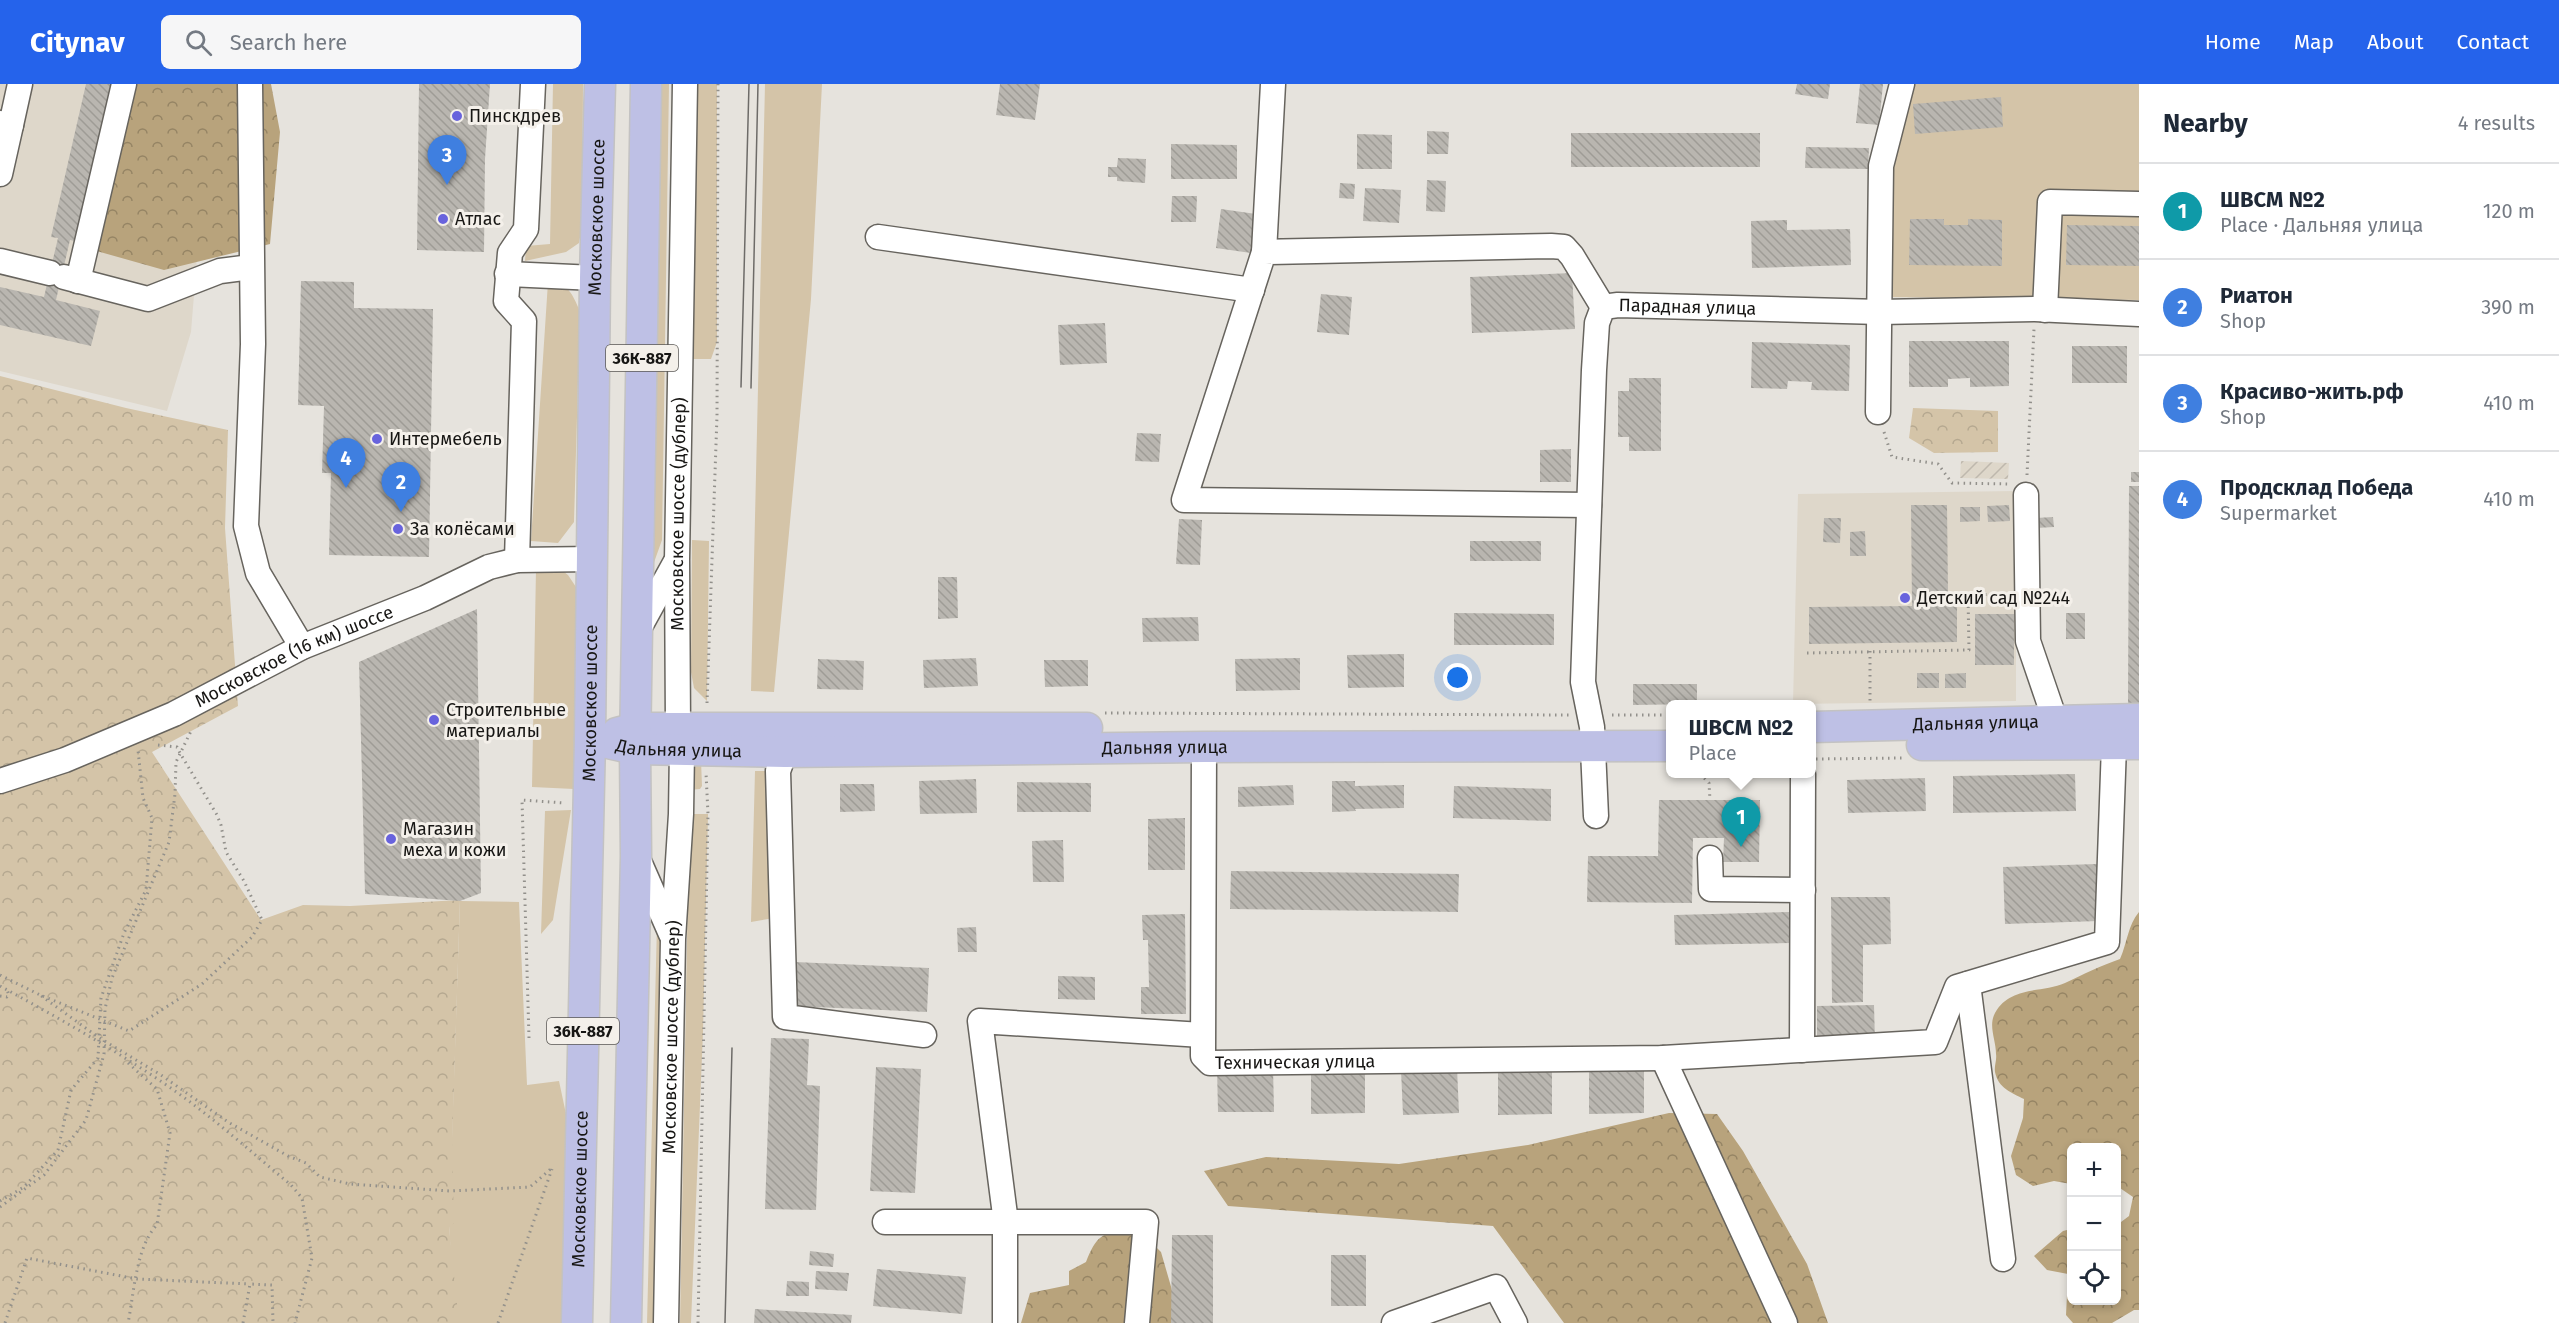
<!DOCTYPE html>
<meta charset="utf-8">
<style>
body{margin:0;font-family:"Fira Sans",sans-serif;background:#f6f6f7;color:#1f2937}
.controls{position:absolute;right:18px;bottom:18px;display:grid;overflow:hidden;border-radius:9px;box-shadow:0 3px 9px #0003}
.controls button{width:54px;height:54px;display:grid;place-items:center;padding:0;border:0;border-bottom:2px solid #e0e1e3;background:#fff;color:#1f2937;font:30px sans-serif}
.you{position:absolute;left:1458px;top:594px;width:21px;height:21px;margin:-15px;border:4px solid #fff;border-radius:50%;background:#1a73e8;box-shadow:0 0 0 9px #1a73e833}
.badge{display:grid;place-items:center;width:39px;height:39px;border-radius:50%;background:#2563eb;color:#fff;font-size:20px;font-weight:700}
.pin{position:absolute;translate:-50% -50px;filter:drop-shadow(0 2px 3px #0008)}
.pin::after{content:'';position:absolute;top:32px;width:21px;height:18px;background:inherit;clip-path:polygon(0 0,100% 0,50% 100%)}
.popup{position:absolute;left:1666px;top:616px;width:150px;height:78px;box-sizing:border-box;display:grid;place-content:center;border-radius:9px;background:#fff;filter:drop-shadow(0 2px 4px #0005);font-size:20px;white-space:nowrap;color:#747a83}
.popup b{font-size:22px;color:#1f2937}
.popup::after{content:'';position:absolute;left:50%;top:100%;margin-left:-12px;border:12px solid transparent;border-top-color:#fff}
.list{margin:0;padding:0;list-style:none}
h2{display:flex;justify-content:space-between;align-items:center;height:78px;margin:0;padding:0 24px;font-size:26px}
h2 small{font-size:20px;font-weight:400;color:#747a83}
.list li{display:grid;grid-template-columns:39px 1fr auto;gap:18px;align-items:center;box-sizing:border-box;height:96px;padding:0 24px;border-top:2px solid #e0e1e3}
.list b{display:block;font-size:22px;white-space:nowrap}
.list p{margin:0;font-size:20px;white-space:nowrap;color:#747a83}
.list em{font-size:20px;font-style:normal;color:#747a83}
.icon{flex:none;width:33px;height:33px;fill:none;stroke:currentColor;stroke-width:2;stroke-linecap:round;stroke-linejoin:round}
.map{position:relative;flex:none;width:2139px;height:1239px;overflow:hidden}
header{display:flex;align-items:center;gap:36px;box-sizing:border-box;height:84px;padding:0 30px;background:#2563eb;color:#fff}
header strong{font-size:28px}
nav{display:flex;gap:33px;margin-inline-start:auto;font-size:21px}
.search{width:420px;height:54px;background:#f6f6f7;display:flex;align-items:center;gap:15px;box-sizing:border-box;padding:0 21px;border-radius:9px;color:#747a83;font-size:22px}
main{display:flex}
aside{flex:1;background:#fff}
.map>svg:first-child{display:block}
.built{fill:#ded7ca}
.industrial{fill:url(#industrial-furrows)}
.grass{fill:#d4c4a8}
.forest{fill:url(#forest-crowns)}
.park{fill:url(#park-crowns)}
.building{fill:url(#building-back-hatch)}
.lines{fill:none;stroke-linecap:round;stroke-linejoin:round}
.minor-casing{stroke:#67645e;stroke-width:27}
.major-casing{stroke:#c3c2c2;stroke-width:33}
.path{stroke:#92908b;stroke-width:3;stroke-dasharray:1.5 4.5;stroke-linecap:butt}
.minor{stroke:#fff;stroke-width:24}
.major{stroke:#bec0e5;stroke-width:30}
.tram{stroke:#6d6b68;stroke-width:1.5}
.poi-dot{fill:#6863dd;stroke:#f4f0ea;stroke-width:2}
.labels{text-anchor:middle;stroke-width:6;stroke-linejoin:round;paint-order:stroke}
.shield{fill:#f4f0ea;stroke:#595754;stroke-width:1.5}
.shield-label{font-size:16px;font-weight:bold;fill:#171614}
.poi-label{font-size:18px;fill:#171614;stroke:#f4f0ea;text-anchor:start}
.street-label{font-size:18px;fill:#171614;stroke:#f4f0ea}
</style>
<header>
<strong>Citynav</strong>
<div class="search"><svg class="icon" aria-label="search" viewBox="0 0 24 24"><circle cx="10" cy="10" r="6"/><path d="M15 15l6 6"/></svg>Search here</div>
<nav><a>Home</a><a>Map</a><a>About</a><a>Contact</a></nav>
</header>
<main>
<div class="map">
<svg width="2139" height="1239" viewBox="0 0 2139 1239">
<defs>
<pattern id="industrial-furrows" width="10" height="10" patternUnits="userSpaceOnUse" patternTransform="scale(1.5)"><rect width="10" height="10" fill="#ded7ca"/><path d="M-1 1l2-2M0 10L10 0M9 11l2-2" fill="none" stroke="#beb8ad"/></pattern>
<pattern id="forest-crowns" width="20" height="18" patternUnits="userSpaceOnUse" patternTransform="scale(1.5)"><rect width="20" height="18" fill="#b8a37c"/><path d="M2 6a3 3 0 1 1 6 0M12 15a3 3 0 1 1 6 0" fill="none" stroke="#958464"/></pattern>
<pattern id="park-crowns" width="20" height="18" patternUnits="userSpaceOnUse" patternTransform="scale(1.5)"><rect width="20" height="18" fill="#d4c4a8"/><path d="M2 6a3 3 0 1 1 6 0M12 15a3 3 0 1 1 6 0" fill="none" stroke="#b5a890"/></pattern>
<pattern id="building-back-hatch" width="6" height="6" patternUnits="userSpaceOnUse" patternTransform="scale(1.5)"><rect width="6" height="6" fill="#b9b6b0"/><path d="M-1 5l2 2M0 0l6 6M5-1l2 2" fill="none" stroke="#9e9c96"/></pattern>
</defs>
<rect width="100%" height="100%" fill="#e6e3dd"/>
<path class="built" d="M0,0h211l-20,248 -24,79 -167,-40z
M2016,407v210l-223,3 5,-210z"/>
<path class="industrial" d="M1961,377l48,2 -1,16 -48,-1z"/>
<path class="grass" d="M553,0h30l-1,142 -3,17 -13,9 -41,9 1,-15 24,-2z
M660,0h9l-7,456 -10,28z
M697,0h20v258l-6,17h-18z
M765,0h57l-11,215 -37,393 -23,-1z
M1897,0h242v216l-252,-3z
M548,198c21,1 24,12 32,29l-6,211 -16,21 -27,-2z
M692,456l17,1 -2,160 -13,-13 -3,-16z
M555,481l13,10 8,12 -2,202 -42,-2 4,-218z
M701,676l1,26 -2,3 -11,1 2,-19z
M755,687h23l-4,147 -23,4z
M571,726l-18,110 -12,14 4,-123z
M692,730h16l-5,218 -12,291h-11l9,-492z
M460,817l59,1 8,183 32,-4 21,99 -3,143h-121l-7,-97z
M657,840l8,20 -6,379h-12z"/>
<path class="forest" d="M124,0h147l9,48 -10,112 -106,26 -78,-22z
M2139,828v398h-5l-22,13h-39l-7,-8 2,-41 -21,-4 -13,-14 29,-25 8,-2 1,71h44l1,-75 12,-9 4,-19 -16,-11 -1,-38h-44l-1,36 -17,-3 -21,5 -17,-11 -5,-19 12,-38 1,-19c-12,-6 -26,-11 -29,-27 -1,-6 2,-12 1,-18 0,-14 -8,-28 -1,-41 15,-27 47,-20 70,-30 19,-9 35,-17 55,-24 7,-16 8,-34 19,-47z
M1669,1029l48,1 26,37 64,113 21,59h-264l-71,-97 -265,-20 -24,-35 62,-14 133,7 129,-19z
M1129,1146l18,8 14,14 11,38 23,33h-174l9,-30 39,-8v-14l17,-9c10,-25 15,-30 43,-32z"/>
<path class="park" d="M0,292l126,32 102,22 -3,98 13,178 -86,46 109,168 42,-15 47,1 110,-6 -8,248 2,75 -5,4 10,96h-459z
M1913,324l85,3v41l-64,1 -25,-15z"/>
<path class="building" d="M86,0h35l-37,159 -14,-3 -14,60 44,11 -9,35 -91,-21v-38l44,10 14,-59 -7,-1z
M419,0h71l-5,75 -1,93 -67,-2z
M1000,0h40l-5,36 -39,-5z
M1797,0h33l-2,15 -33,-5z
M1860,0h23l-4,41 -23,-2z
M2001,13l2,30 -88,7 -2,-30z
M1427,47l22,1 -1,22h-21z
M1571,49h189v34h-189z
M1357,50l35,1v34h-35z
M1171,60l66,1v34h-66z
M1806,63l63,1 -1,21 -63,-1z
M1118,74l28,1 -1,24 -28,-2v-4h-9v-10h9z
M1427,96l19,1 -1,31 -19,-1z
M1340,99l15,1 -1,15 -15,-1z
M1365,104l36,2 -2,33 -36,-2z
M1172,112h25l-1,26h-25z
M1221,125l35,5 -5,39 -35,-5z
M1910,135h34v6h24v-6l34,1v46l-93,-1z
M1787,136v10l63,-1 1,36 -99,3 -1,-47z
M2067,141l72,1v40l-73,-1z
M1572,189l3,56 -103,4 -2,-56z
M301,197l53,1v26l79,1 -4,248 -100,-2 2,-82h-9l2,-67 -26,-1z
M1321,210l31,3 -3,38 -32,-3z
M1105,239l2,40 -47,2 -2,-40z
M1909,257h100v45l-39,1v-9l-22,1v8h-39z
M1752,258l98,3 -1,46 -38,-1 1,-8 -24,-1 -1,8 -36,-1z
M2072,262h55v37h-55z
M1629,294h32v73h-32v-14h-11v-46h11z
M1137,349l24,1 -2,28 -24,-1z
M1571,365v33h-31v-32z
M2131,388h8v10h-8z
M2129,402h10v217h-11z
M1911,421h36l1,88h-16v13l25,-1v37l-148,2v-37l103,-1z
M2009,421l1,16 -22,1 -1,-16z
M1960,423h20v14l-20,1z
M2053,433l1,10 -18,1v-10z
M1824,434h17l-1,25 -17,-1z
M1179,435l23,1 -2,45 -24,-1z
M1865,447l1,25h-16v-24z
M1470,457h71v20h-71z
M938,493h19l1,41 -20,1z
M477,525l4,284 -21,8 -95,-7 -6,-232z
M1454,529l100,1v31h-100z
M2066,529h19v26h-19z
M1975,530h39v51h-39z
M1198,533l1,24 -56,1 -1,-24z
M1404,570v33l-56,1 -1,-33z
M976,574l2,28 -54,2 -1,-28z
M1300,574v32l-64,1 -1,-32z
M818,575l46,2 -1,29 -46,-1z
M1044,576h44v26l-43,1z
M1917,589h22v15h-22z
M1966,589v15h-21v-14z
M1633,600h64v20l-64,1z
M2075,690l1,37 -123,2v-37z
M1925,694l1,33 -78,2 -1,-33z
M976,695l1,34 -57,1 -1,-33z
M1332,697h23v5l49,-1v23l-49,1 1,2 -24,1z
M1017,698l74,1v29h-74z
M840,700h34l1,27 -35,1z
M1293,701l1,20 -56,2v-20z
M1454,702l97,3v32l-98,-3z
M1659,716h101l-1,62h-36l1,-24h-31l-1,65 -105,-1 1,-46h70z
M1185,734v52h-37v-51z
M1063,756l1,42h-31l-1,-41z
M2097,780l2,57 -94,3 -2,-57z
M1231,787l228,3 -1,38 -228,-3z
M1831,813h59l1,47 -28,1v57l-31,1z
M1790,828l1,31 -116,2 -1,-30z
M1185,830l1,100h-45v-27h8l-1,-47h-5l-1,-25z
M976,843l1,25h-19l-1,-24z
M795,878l134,6 -2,44 -134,-6z
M1058,892l37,1v23l-37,-1z
M1874,921l1,37 -58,2v-38z
M771,954l38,1 -2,46 13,1 -4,124 -51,-1z
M876,983l45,2 -6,124 -45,-2z
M1217,983h56l1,45h-56z
M1589,983l55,1v45l-55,1z
M1311,984h54v45l-54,1z
M1457,984l2,45 -56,2 -2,-45z
M1552,986v44l-54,1v-44z
M1172,1151h41v88h-42z
M810,1167l24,3 -1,13 -24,-2z
M1331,1171h35v51h-35z
M877,1185l89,8 -4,37 -89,-8z
M816,1187l33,2 -2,18 -32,-2z
M787,1197l22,1v14h-23z
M755,1225l97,6 -1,8h-97z"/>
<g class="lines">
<defs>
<g id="minor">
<path d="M250,0l3,260 -7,182 12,47 44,74"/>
<path d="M0,39l11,2 9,-41"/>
<path d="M0,90l11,-49"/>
<path d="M878,153l374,53"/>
<path d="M1264,168l9,-168"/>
<path d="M0,177l50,12"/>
<path d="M507,190l88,4"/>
<path d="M64,193l84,22 72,-28 31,-4"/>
<path d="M78,197l46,-197"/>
<path d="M2045,226l5,-108 89,2"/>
<path d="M1878,328l3,-246 21,-82"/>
<path d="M2026,411l2,146 25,73v8"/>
<path d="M1589,421l-405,-5 80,-248 287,-6 13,1 8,9 31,51"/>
<path d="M517,476l7,-239 -18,-20 4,-48 16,-24 7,-145"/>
<path d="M637,548l38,-69"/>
<path id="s1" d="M678,644l-1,-168 8,-476"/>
<path id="s2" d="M1204,663l-1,309 7,7 453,-5 272,-16 22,-55 150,-45 7,-197"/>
<path d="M785,668l-7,19 7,246 139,18"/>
<path id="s3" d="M0,697l65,-21 109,-46 128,-67 123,-49 64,-31 28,-7 75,-1"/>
<path id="s4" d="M1596,732l-4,-89 -9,-45 11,-312 3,-47 6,-16 15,-2 262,7 155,-3 104,5"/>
<path d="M1710,774l1,31 92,1"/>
<path d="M638,775l33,75"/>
<path d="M1968,900l35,275"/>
<path d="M1802,966l1,-276"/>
<path d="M1663,974l122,265"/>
<path d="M885,1138h261l-9,101"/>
<path id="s5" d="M666,1239l7,-384 8,-125 1,-64"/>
<path d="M1005,1239v-108l-25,-194 222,14"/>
<path d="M1394,1239l102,-36 19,36"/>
</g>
<g id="major">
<path id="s6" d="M1812,643l327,-8"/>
<path d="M617,649l19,-5h451"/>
<path id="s7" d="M590,655l45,10 150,3 419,-5 466,-1"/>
<path d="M1922,661l217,-1"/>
<path id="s8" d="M577,1239l13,-584 5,-461 5,-194"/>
<path d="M626,1239l10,-467 -1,-107 11,-665"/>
</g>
</defs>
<use href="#minor" class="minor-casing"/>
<use href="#major" class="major-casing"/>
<path class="path" d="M1884,348l8,25 46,7 14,19 57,1
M2027,391l7,-146
M1870,567v53
M1807,569l162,-3 -1,-55 38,-1
M707,619l10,-287 1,-332
M1105,629l464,2
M1612,631h58
M158,661l19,2 3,6 37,62 4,10 5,27 18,29 18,39 -10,17 -50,47 -73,47 -89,-36 58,42 63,38 67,47 60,34 18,7 14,14 30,7 100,7 80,-4 23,-20
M1816,675l87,-1
M1700,690l9,9 1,17
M0,891l40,20
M0,902c55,30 110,61 162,96 46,31 87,68 129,103l11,13 10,60 -17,65
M0,912l7,1 2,-2 -2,-5
M529,954l-7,-238 43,3
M128,979l29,26 13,44 -13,92c-21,21 -23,69 -29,98
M0,1117l24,-14 34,-37 13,-60 27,-32 3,-60 23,-65 22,-43 6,-72 -9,-20 -5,-48
M0,1123l44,-32 42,-55 18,-66 1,-45 7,-31 57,-136 6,-48 1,-32 16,-33
M5,1239l22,-65 110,21 113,5
M243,1239l7,-39 22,1 1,38
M498,1239l54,-154
M698,1239l10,-509 -2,-41"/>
<use href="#minor" class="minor"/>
<use href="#major" class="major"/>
<path class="tram" d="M741,303l8,-303
M751,304l7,-304
M725,1239l7,-275"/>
</g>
<g class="poi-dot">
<circle cx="457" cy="32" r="6"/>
<circle cx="443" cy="135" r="6"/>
<circle cx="377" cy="355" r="6"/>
<circle cx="398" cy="445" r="6"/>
<circle cx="1905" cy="514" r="6"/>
<circle cx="434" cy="636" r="6"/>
<circle cx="391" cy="755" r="6"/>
</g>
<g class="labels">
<g class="shield">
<rect x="606" y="261" width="72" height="26" rx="4.5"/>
<rect x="547" y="934" width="72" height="26" rx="4.5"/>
</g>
<g class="shield-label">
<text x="642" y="280">36К-887</text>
<text x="583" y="953">36К-887</text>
</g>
<g class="poi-label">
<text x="469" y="38">Пинскдрев</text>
<text x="455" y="141">Атлас</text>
<text x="389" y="361">Интермебель</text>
<text x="410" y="451">За колёсами</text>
<text x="1917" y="520">Детский сад №244</text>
<text x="446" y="632">Строительные<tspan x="446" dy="21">материалы</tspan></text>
<text x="403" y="751">Магазин<tspan x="403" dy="21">меха и кожи</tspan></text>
</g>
<g class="street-label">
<text dy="6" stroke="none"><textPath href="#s8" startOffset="1106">Московское шоссе</textPath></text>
<text dy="6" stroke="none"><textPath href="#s4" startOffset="596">Парадная улица</textPath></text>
<text dy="6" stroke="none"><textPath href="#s1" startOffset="214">Московское шоссе (дублер)</textPath></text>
<text dy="6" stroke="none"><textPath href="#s3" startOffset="320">Московское (16 км) шоссе</textPath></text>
<text dy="6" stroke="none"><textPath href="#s8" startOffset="620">Московское шоссе</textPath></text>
<text dy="6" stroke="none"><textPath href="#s6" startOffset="164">Дальняя улица</textPath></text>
<text dy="6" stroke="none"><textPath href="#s7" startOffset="90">Дальняя улица</textPath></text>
<text dy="6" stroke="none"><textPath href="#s7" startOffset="576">Дальняя улица</textPath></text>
<text dy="6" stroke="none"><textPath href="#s5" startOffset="286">Московское шоссе (дублер)</textPath></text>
<text dy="6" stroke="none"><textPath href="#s2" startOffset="404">Техническая улица</textPath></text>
<text dy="6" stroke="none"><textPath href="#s8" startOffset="134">Московское шоссе</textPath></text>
</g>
</g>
</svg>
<div class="controls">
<button>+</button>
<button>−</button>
<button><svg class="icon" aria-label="locate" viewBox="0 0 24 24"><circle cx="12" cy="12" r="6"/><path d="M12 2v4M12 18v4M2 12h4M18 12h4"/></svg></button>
</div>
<div class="you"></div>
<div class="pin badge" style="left:1741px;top:763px;background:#0f9aa8">1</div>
<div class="popup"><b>ШВСМ №2</b>Place</div>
<div class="pin badge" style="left:401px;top:428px;background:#3f7fe0">2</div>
<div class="pin badge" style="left:447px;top:101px;background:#3f7fe0">3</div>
<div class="pin badge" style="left:346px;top:404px;background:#3f7fe0">4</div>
</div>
<aside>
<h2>Nearby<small>4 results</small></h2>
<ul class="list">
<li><span class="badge" style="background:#0f9aa8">1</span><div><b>ШВСМ №2</b><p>Place · Дальняя улица</p></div><em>120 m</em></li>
<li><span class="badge" style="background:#3f7fe0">2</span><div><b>Риатон</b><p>Shop</p></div><em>390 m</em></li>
<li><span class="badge" style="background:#3f7fe0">3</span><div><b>Красиво-жить.рф</b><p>Shop</p></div><em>410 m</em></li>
<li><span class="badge" style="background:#3f7fe0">4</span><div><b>Продсклад Победа</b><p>Supermarket</p></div><em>410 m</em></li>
</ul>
</aside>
</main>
